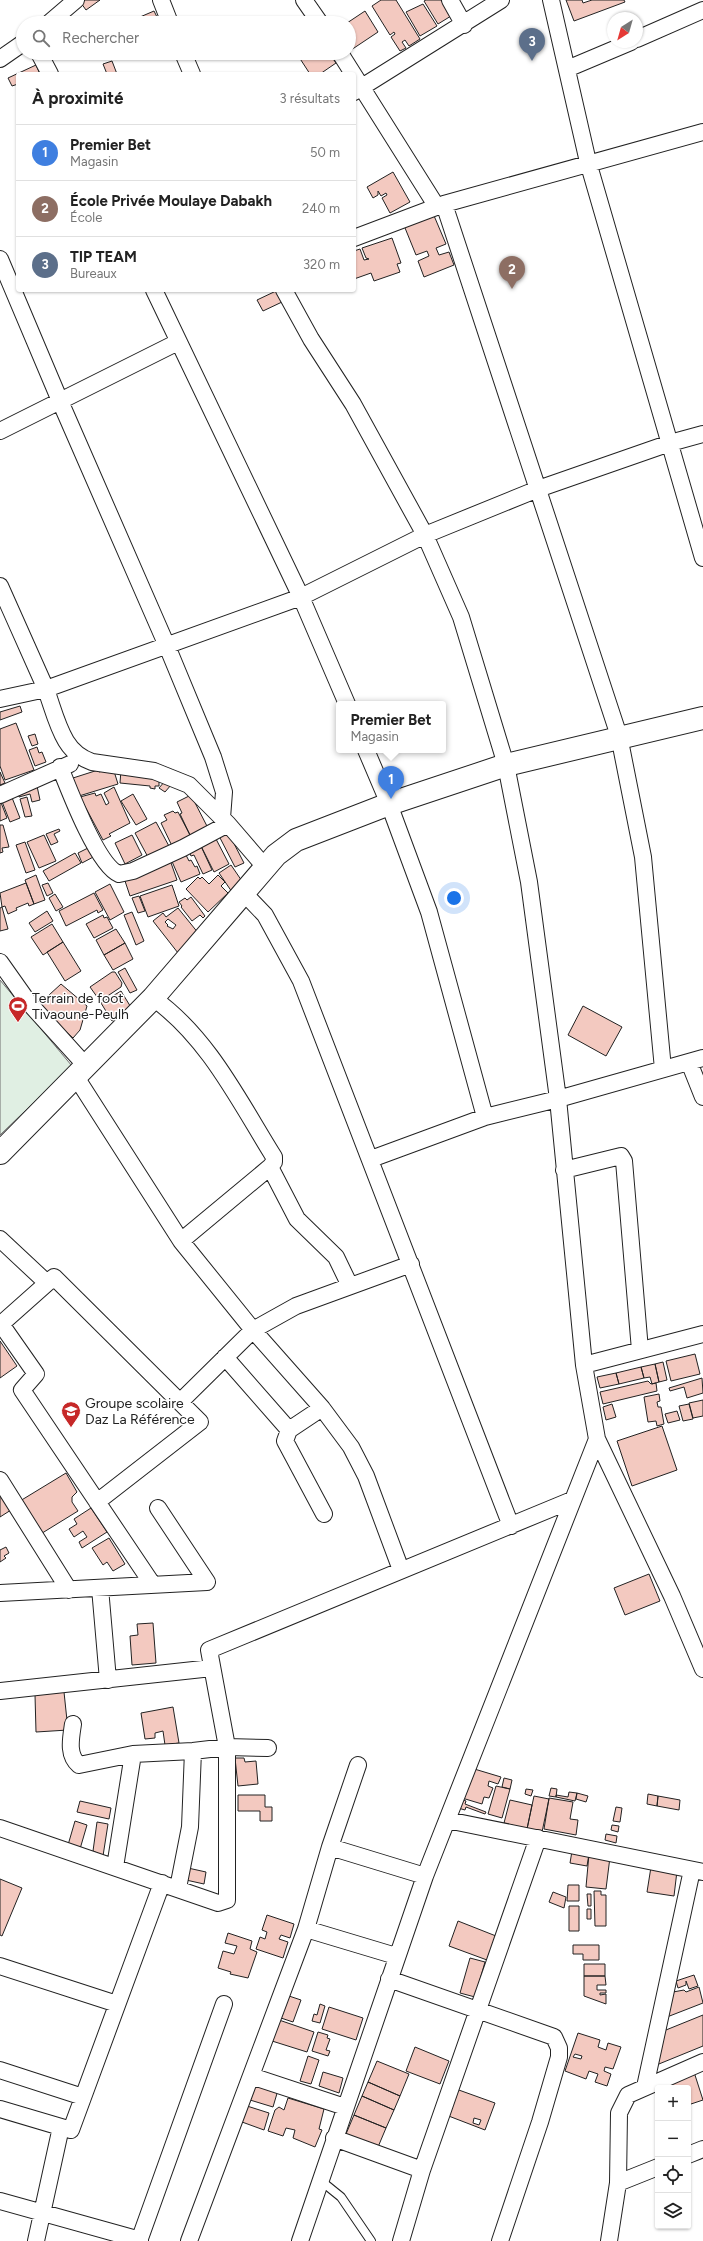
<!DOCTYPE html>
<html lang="fr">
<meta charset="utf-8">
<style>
body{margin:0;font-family:Figtree,sans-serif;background:#f2f2f2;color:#222}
.controls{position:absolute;right:12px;bottom:12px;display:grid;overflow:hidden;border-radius:4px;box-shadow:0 1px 3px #0004}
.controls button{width:36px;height:36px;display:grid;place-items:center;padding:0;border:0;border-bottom:1px solid #e0e0e0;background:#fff;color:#222;font:20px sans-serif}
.compass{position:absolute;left:607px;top:12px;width:36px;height:36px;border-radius:50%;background:#fff;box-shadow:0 1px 3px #0004;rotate:217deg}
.you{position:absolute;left:454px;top:898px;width:14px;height:14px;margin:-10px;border:3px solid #fff;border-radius:50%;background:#1a73e8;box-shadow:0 0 0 6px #1a73e833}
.badge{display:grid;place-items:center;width:26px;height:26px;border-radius:50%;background:#c62828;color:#fff;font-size:13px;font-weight:700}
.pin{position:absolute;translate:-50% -33px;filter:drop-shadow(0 1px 2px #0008)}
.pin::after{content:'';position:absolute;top:21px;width:14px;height:12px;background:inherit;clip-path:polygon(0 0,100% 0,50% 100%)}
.popup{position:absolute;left:336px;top:701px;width:110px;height:52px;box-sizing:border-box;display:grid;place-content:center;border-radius:4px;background:#fff;filter:drop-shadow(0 1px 3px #0005);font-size:13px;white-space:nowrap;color:#767676}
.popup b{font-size:15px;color:#222}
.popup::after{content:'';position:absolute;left:50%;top:100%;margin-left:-8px;border:8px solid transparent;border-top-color:#fff}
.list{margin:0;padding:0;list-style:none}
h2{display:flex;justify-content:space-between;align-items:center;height:52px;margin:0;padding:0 16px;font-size:17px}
h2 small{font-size:13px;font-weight:400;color:#767676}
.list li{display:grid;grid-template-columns:26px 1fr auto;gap:12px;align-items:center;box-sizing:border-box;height:56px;padding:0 16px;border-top:1px solid #e0e0e0}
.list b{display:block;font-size:15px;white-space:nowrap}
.list p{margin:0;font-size:13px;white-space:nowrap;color:#767676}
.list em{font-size:13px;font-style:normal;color:#767676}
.icon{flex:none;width:22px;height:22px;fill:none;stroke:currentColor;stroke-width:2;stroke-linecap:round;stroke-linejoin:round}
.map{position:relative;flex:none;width:703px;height:2241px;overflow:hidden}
.search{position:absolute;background:#fff;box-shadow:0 1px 3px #0004;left:16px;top:16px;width:340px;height:44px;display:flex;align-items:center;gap:10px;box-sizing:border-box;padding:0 14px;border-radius:22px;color:#767676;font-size:15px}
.panel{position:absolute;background:#fff;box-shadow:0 1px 3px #0004;left:16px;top:72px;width:340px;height:220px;border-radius:4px}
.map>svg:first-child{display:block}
.green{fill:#e0efe3;stroke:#6f6f6f}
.building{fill:#f3c9c0;stroke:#222;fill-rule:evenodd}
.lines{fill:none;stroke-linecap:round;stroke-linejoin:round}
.lane-casing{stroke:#222;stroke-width:10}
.street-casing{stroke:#222;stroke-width:18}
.secondary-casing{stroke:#222;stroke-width:24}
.lane{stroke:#fff;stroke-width:8}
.street{stroke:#fff;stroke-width:16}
.secondary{stroke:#fff;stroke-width:22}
.labels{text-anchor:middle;stroke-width:3;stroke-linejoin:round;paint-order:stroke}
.poi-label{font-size:14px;fill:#222;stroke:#fff;text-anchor:start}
</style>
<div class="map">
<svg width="703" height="2241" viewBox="0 0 703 2241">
<rect width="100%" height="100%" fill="#fff"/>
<path class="green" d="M0,980l72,86 -72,69z"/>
<path class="building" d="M85,0h15l-14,10 -5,-7z
M381,0h15l24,39 -11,7 -4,-6 -3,2 4,6 -6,3 -9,-14 4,-3 -1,-2 -4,3 -18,-29z
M426,0h15l10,16 -13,8 -14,-23z
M566,0h16l1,3 9,-3h32l1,2 -51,19z
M423,4l14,22 -17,10 -14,-24z
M154,11l6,12h-34z
M365,11l13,21 -27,18 -2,-3v-24h-2z
M329,53l7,10 -16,11h-10l-13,-20z
M112,61l5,13h-10l-4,-10z
M36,65l4,9h-22v10l-6,2 -4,-8z
M393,172l17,30 -20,11 -8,-15 5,-3 -1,-2 -5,3 -3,-5v4l-5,3 -6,-11z
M432,211l14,33 -10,4 3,7 10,-3 5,13 -30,12 -6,-16 11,-5 -2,-5 -11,4 -13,-32z
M392,238l9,25 -4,1 3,8 -26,9 -3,-8 -17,6v-28l6,-2 4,11 5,-1 -3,-1 -4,-10z
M276,291l6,11 -19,9 -6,-11z
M20,706l2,6 -22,8v-8z
M16,723l18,47 -29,10 -5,-14v-37z
M35,734l3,10 -6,2 -4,-10z
M37,747l2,6 3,-1 4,10 -11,4 -6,-16z
M113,768l5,16 -39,12 -6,-18 25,-8 1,2z
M121,770l38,6v10h-4v3l-5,-1v-2l-30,-3z
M0,772l5,11 -5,2z
M165,781l6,4 -6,7 -6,-4z
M37,786l3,14 -8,2 -2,-8 -11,3 -2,-6z
M114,787l16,36 -21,11 2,2 -8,4 -23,-43 15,-4 1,3 5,-2 5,11 3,-2 -5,-10z
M133,794l14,25 -11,6 -15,-24z
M11,795l9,23 -10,4 -9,-23z
M191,795l18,35 -17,9 -12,-25 2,-1 -5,-11z
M27,797l5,19 -7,1 -5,-18z
M0,800l7,18 -7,3z
M173,811l2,2 3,-1 14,27 -19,9 -12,-25 6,-3 -3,-5z
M156,822l14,26 -21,11 -14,-26z
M0,825h3l6,22 -7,1 1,4 -3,1z
M59,829l1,2 -6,3 4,8 -7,3 -5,-11z
M227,830l17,33 -9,4 -17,-33z
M44,835l12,26 -17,7 -12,-26z
M132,835l10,20 -17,9 -10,-21z
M216,839l13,25 -15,8 -13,-26z
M25,842l10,28 -9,3 -10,-28z
M199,842l13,28 -9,4 -9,-19 -3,1 -4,-9z
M92,846l5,9 -15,8 -4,-10z
M184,851l5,10 2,-1 4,7 2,-1 3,8 -19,8 -11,-25z
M75,853l6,10 -32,18 -6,-10z
M170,860l7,20 -47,16 -7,-21z
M231,865l13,19 -12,8 -13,-19z
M36,875l9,25 -11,4 -9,-24z
M218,875l7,7 -4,4 7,7 -20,19 -22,-23 12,-12 2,2 2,-2 7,7z
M26,883l8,21 -5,2 -1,-3 -12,5 1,2 -9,4 -3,-8 -3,1 -2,-14z
M48,883l5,10 -6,3 -5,-11z
M110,884l14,28 -14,8 -15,-28z
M172,885l7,21 -31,11 -8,-21z
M94,893l9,17 -5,3 -1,-3 -31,16 -7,-15z
M55,894l8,13 -7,4 -7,-13z
M139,896l6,15 -7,2 -6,-15z
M191,897l14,19 -2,2 -3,-3 -8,6 -11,-14 1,-1 -3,-4 6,-4 2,2z
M2,907l6,22 -8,2v-23z
M178,908l21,26 -21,19 -25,-32 10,-8 3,4zM168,919l8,6 -3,4 -6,-3 1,-1 -3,-3z
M47,911l6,10 -18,11 -6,-9z
M132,912l12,29 -8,4 -12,-30z
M103,915l1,3 3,-1 6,11 -19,10 -8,-14z
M52,924l11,18 -20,13 -12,-18z
M116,929l9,14 -21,12 -8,-15z
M63,942l18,29 -16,10 -18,-29z
M125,943l8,16 -20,11 -9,-15z
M125,968l12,22 -7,3 -12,-21z
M112,972h3l7,11 -1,4 -21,14 -10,-14z
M61,984l26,22 -7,24 -7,8 -36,-32z
M121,991l11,18 -20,12 -11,-18z
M583,1006l39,21 -16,29 -38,-21z
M0,1341l17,25 -17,12z
M695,1354l5,20 -29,7 -5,-20z
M663,1362l4,18 -8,2 -4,-18z
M655,1364l4,18 -7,2 -2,-7 -6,1 -3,-11z
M641,1367l3,11 -25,6 -3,-11z
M616,1373l3,11 -19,4 -3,-11z
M702,1378l1,15 -16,5 -3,-11 -14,4 -1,-3z
M648,1381l3,3 5,-1 1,8 -54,13 -3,-12z
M659,1394l1,7 -3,1 1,5h3l3,17 -7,2 -1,-5 -8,1 -4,-25z
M703,1400v16l-10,2 -4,-15z
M612,1404l4,13 -10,3 -3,-13z
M689,1404l4,15 -10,2 -4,-15z
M677,1411l3,9 -12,3 -3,-9z
M662,1426l15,44 -45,16 -15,-45z
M66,1473l11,19 -5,5v5l6,9 -39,24 -19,-34z
M0,1493l11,17 -11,7z
M91,1508l16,24 -25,16 -3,-6 8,-5 -4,-6 -9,6 -5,-8 8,-5 -3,-5z
M109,1538l16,26 -12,7 -6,-9 -4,3 -11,-17z
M6,1547l3,6 -5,3 2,2 -6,4v-12z
M649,1574l11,27 -35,14 -11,-27z
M153,1623l3,40 -24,2 -2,-29 8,-1 -1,-11z
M64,1692l4,38 -32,2 -1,-37z
M173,1707l6,36 -14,2 -2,-14 -8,2v5l-10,1 -4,-26z
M235,1758h9l1,4 11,-1 2,23 -20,2z
M471,1768l30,9 -3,7 -9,-3 -1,5 5,2 -4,10 -5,-1 -2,7 -20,-6z
M504,1778l8,2 -2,9 -8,-2z
M496,1786l14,3 -8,29 -14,-4z
M551,1788l6,1 -1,8 -7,-1z
M526,1789l7,1 -2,6 -6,-2z
M569,1792l8,1 -2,8 -19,-4v-2l12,2z
M577,1793l11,3 -2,6 -10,-3z
M648,1794l10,2 -1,10 -10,-2z
M238,1795h27v12h7v14h-12v-10h-22z
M534,1796l15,3 -7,33 -15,-3z
M658,1796l22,4 -1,10 -22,-4z
M549,1798l24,4 -3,17 8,1 -2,15 -32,-6z
M461,1799l5,2 -1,3 21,8 -1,2 -19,-7 -1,3 -7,-2z
M510,1800l22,5 -5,24 -23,-6z
M80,1801l31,7 -2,11 -32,-7z
M616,1807l6,1 -2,14 -7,-1z
M75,1821l12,4 -7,24 -12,-4z
M97,1822l11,2 -5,32 -10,-5z
M612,1825l7,1 -1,6 -7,-2z
M606,1834l11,2 -1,7 -11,-3z
M572,1851l17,3 -2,12 -17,-3z
M589,1854l21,3 -4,32 -20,-2z
M651,1867l26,4 -3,25 -27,-4z
M188,1868l18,4 -2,12 -18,-4z
M0,1879l22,9 -20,48 -2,-1z
M568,1885h11v16h-12z
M594,1891h7v4h5v31h-11z
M553,1892l13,5 -2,11 -15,-6z
M587,1894h4v12h-3z
M569,1906h10v25h-10z
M587,1909h4v10h-4z
M267,1915l27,9 -4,14 -9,-3 -2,4 9,3 -5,16 -27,-9 4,-12 5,2 2,-7 -5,-2z
M458,1921l38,15 -9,24 -38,-14z
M228,1933l24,8 -2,8 7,3 -9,26 -18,-4 1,-2 -13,-4 5,-17 11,3 3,-8 -12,-3z
M573,1945h26v15h-16v-6h-10z
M470,1958l15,4 -10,35 -15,-4z
M584,1964h21v12h-21z
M694,1975l4,11 -9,3 -3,-8v4l-8,3 -2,-7z
M584,1976h21l1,9h-9v5h9v3h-6v2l6,-1v10l-22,-8z
M699,1987l4,16 -36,14 6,-25 11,-2 2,2z
M286,1995l15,5 -8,22 -15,-5z
M320,2004l5,2 -5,17 -8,-2 2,-7 3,1z
M329,2007l34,11 -7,22 -34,-11z
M703,2015v31l-49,20 7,-34z
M279,2020l35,12 -7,20 -35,-11z
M318,2032l10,3 -1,3 3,1 -4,11 4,1 -2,5 -16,-5z
M578,2033l22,7 -2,7 8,3 2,-7 13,4 -8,22 -8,-2 -1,4 7,3 -4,12 -12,-4 3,-8 -9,-3 -3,8 -21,-8zM575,2054l7,2 -1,3 -8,-2z
M415,2047l34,14 -9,23 -34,-13z
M308,2056l11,4 -8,24 -11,-3z
M377,2061l32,13 -9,22 -32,-14z
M323,2072l20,6 -4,15 -20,-7z
M694,2072l9,28 -15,5v-17h-22l-2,-5z
M368,2082l32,14 -6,14 -32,-14z
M254,2083l24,7 -5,17 -23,-7z
M456,2089l39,14 -10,27 -39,-15zM474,2118l7,2 -2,5 -6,-2z
M362,2096l32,14 -8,18 -32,-13z
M288,2098l36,11 -5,20 3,1 -7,17 -22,-9 2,-8 -9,-2 -3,8 -15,-5 7,-21 4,-3 5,3z
M247,2106l22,7 -5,17 -22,-8z
M354,2115l32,13 -8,19 -32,-13z"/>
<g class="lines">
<defs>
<path id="lane" d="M320,2180l21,17 30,44"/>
<path id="street" d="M161,0l9,23
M304,0l16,23
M450,0l14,25
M551,0l37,162 115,396
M49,23l27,-23
M637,39l66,-29
M39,53l11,21
M183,53l9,21
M340,53l97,154
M0,59l23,-16
M567,69l64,-27
M354,92l147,-92
M444,204l175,532 24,121 20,212
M354,238l90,-34 259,-72
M0,259l60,142 107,245 46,111 11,35 -2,26
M154,290l147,307 46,107
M284,290l27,49 42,65 72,131 36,82 45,148 23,117 29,217 26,266 13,74 -172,437 -125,365
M0,431l178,-89
M0,586c15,33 30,67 45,101 7,18 11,37 21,54 6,10 15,17 26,21l62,9 35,14 39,39 37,43
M0,699l46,-10 255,-92 124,-62 113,-46 132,-46 33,-9
M366,750l23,54 40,108 56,205
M60,767c9,23 38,99 59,107l14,-3 50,-23 45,-24
M0,795l70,-31
M243,892l22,23 36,66 210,545
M0,962l29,41 58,64
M153,998c55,39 86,103 121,159v5l-4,5 -89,74
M689,1062l14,35
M76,1077l105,164 72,89 69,78 29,39 15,29 35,94
M371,1159l114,-42 73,-18 145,-41
M270,1167l27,52 39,38 14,29
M564,1170l57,-14 3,5 16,189
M0,1239l47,44
M1,1324l35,50 -14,16 131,195
M0,1325l54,-48 146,145 -103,80
M225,1357l64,73
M584,1365l119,-31
M180,1402l73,-72 43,-24 115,-42
M322,1408l-33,22 -4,11 39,73
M597,1439l75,157 31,73
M0,1480l69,110
M158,1508l49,74
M100,1588l8,92
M0,1593l207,-11
M0,1691l212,-23
M73,1724c-2,14 -6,31 6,41l54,-11 60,-3 34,-4 41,1
M358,1765l-28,82 95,29
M447,1820l256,52
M0,1828l218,75 9,-3v-153l-18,-97 363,-150
M115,1867l18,-113
M178,1888l12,-61 3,-76
M306,1929l90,27
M0,1966l117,38
M389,1979l165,58 5,11v9l-19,65 -40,119
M0,2070l83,27
M251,2076l94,31
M645,2087l47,-217
M0,2109l71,21 91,-247
M334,2138l88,32
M688,2155l15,-6
M618,2183l40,-16
M0,2201l140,39
M36,2241l25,-114
M139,2241l85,-237
M189,2241l117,-312 24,-82
M401,2241l21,-71 116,-332
M609,2241l9,-58 1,-70 9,-18 75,-33"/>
<path id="secondary" d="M0,1153l153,-155 123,-143 20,-15 93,-36 117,-39 197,-47"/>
</defs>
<use href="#lane" class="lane-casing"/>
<use href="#street" class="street-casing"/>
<use href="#secondary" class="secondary-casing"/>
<use href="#lane" class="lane"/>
<use href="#street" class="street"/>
<use href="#secondary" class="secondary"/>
</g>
<defs>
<symbol id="stadium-pin" viewBox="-11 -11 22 30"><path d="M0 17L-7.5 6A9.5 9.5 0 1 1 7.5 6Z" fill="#c62828" stroke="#fff"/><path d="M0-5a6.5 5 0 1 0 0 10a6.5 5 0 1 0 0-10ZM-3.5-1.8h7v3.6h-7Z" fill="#fff"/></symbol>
<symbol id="school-pin" viewBox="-11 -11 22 30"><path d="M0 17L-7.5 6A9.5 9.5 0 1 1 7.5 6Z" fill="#c62828" stroke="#fff"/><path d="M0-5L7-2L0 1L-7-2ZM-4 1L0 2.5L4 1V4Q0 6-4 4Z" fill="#fff"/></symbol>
</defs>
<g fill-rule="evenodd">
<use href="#stadium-pin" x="7" y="995" width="22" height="30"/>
<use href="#school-pin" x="60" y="1400" width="22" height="30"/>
</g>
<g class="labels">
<g class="poi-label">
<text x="32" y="1003">Terrain de foot<tspan x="32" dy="16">Tivaoune-Peulh</tspan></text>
<text x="85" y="1408">Groupe scolaire<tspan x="85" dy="16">Daz La Référence</tspan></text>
</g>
</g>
</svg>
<div class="controls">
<button>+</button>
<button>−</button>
<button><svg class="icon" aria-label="locate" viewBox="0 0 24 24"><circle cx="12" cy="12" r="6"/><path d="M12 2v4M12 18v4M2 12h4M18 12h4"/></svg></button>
<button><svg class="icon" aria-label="layers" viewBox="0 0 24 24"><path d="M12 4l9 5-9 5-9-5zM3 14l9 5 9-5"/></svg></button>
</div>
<svg class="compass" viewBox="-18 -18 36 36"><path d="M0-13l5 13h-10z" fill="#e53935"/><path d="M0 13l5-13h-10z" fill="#767676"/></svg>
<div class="you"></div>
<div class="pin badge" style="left:391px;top:799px;background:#3f7fe0">1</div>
<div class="popup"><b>Premier Bet</b>Magasin</div>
<div class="pin badge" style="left:512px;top:289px;background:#8d6e63">2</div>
<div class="pin badge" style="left:532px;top:61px;background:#5c6f8a">3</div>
<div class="search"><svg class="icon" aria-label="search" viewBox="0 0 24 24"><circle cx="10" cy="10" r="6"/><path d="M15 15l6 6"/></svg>Rechercher</div>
<section class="panel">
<h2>À proximité<small>3 résultats</small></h2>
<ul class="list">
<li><span class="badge" style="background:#3f7fe0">1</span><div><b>Premier Bet</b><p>Magasin</p></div><em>50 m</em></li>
<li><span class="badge" style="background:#8d6e63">2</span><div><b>École Privée Moulaye Dabakh</b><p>École</p></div><em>240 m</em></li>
<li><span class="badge" style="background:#5c6f8a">3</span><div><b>TIP TEAM</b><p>Bureaux</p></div><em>320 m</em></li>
</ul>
</section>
</div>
